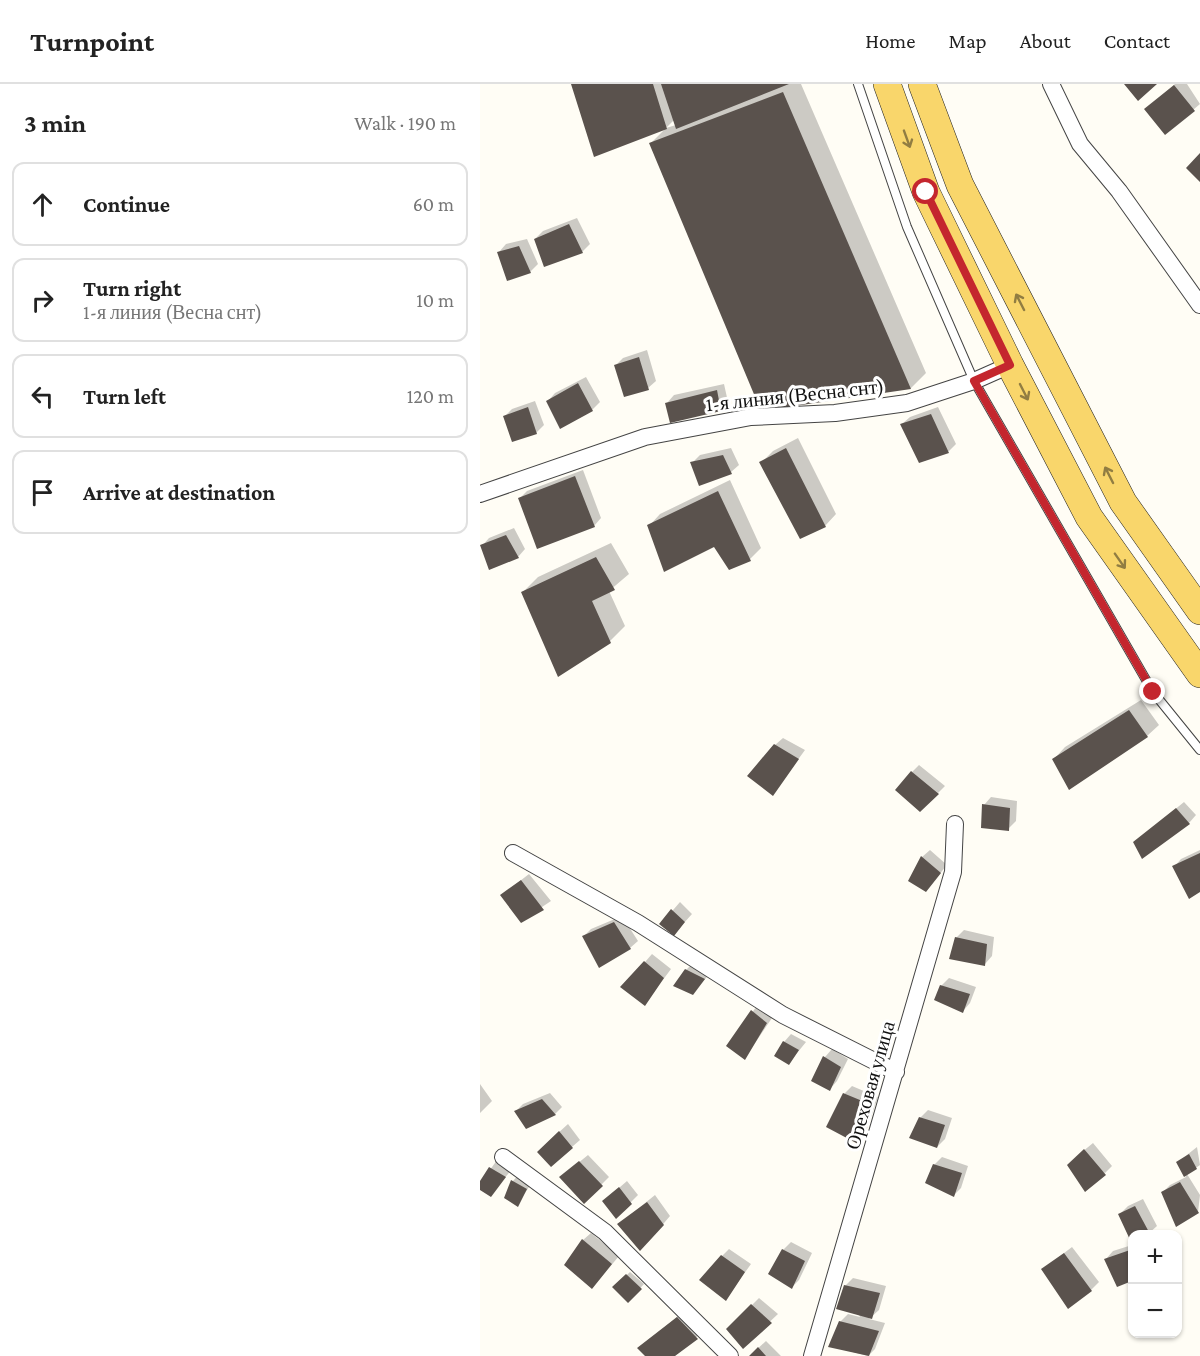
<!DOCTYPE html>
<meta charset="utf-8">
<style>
body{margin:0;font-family:"Crimson Pro",serif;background:#f2f2f2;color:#222}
.controls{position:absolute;right:18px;bottom:18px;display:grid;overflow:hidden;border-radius:12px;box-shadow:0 2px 4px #0004}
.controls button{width:54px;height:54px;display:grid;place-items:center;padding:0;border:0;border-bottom:2px solid #e0e0e0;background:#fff;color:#222;font:30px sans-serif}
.stop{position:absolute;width:18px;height:18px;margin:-14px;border:4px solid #c4262e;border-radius:50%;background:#fff}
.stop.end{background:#c4262e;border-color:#fff;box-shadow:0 2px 6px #0008}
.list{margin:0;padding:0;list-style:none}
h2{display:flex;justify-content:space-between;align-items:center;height:78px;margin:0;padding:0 24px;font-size:26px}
h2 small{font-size:20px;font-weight:400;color:#767676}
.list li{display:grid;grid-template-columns:39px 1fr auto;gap:18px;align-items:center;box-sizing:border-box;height:84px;margin:0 12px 12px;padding:0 12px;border:2px solid #e0e0e0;border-radius:12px}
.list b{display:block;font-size:22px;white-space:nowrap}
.list p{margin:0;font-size:20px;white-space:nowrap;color:#767676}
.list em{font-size:20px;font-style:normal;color:#767676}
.icon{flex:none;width:33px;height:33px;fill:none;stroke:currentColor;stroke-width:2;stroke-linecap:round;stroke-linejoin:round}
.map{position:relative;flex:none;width:720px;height:1272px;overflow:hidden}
header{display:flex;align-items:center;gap:36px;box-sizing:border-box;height:84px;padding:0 30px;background:#fff;border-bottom:2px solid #e0e0e0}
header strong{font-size:28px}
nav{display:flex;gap:33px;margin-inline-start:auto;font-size:21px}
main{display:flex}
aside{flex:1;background:#fff}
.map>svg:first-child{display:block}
.shadow{fill:#0003}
.building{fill:#5a524d}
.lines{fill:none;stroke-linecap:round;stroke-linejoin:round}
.lane-casing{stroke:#444;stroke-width:10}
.street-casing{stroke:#444;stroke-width:18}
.primary-casing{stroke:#222;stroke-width:28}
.lane{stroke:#fff;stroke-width:8}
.street{stroke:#fff;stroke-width:16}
.primary{stroke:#f9d66b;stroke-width:27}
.oneway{stroke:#917d42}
.route{stroke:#c4262e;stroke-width:8}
.labels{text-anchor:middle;stroke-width:6;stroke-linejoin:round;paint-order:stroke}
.street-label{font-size:20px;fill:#111;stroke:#fff}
</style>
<header>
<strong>Turnpoint</strong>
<nav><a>Home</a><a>Map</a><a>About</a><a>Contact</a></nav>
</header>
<main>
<aside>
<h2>3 min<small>Walk · 190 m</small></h2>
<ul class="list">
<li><svg class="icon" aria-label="ahead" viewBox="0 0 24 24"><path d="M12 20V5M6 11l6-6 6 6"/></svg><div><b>Continue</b></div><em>60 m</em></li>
<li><svg class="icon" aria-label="right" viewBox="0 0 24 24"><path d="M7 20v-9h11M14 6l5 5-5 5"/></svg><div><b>Turn right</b><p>1-я линия (Весна снт)</p></div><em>10 m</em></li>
<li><svg class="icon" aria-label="left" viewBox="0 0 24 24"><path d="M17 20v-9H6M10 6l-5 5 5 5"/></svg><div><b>Turn left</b></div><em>120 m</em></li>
<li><svg class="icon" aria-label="arrive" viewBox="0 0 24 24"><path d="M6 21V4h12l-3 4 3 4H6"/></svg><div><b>Arrive at destination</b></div></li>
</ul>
</aside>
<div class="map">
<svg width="720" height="1272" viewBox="0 0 720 1272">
<rect width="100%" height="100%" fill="#fffdf5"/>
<path class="shadow" d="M93,0h228l125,289 -15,15 -149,21 -111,-266 15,-15 10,-3 -2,-5 -8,8z
M695,0h12l13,20 -34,29 -12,-31z
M97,134l13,26 -8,8 -37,13 -10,-26 8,-8z
M47,155l11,25 -8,8 -31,-20 7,-8z
M167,266l9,31 -8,7 -32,-23 7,-7z
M106,293l14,25 -8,8 -44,-9 7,-8z
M244,300l4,18 -7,8 -54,-7 7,-8z
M55,317l9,24 -8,8 -31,-17 7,-7z
M458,323l18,37 -7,7 -30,10 -17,-37 8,-7z
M318,354l38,76 -11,12 -64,-63 12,-12z
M251,364l8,17 -8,7 -39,-9 8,-8z
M103,386l18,48 -7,8 -74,-28 7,-7z
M250,396l31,68 -11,11 -35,-14 -66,-19 11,-12z
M34,444l11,21 -7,8 -36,-11 7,-8z
M131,459l18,31 -20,17 16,35 -15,15 -87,-49 15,-15z
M661,616l18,25 -12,11 -77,52 -16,-29 11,-12z
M303,654l22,12 -32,44 2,-49z
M439,681l26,21 -7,7 -26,-21z
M511,713l26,4 -1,20 -8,8 -24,-24z
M704,718l12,13 -7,8 -54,19z
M450,766l17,15 -14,17 -23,-2 12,-23z
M720,766v40l-26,-23 7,-8z
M49,790l22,27 -30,20 -19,-26z
M200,818l12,12 -18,20 -13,-10z
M142,832l16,25 -8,7 -46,-12 7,-7z
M484,846l30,7 -2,19 -7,8 -29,-26z
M172,870l19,15 -26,35v-42z
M214,878l18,9 -12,14 -14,-15z
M469,894l27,9 -6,16 -7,8 -22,-25z
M279,919l15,12 -29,43 -17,-12z
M311,950l15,8 -17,21 -5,-21z
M352,965l16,10 -11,22 -7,8 -17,-9 12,-23z
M0,1000l12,17 -12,12z
M372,1002l26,11 -13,37 -7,8 -30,-16 17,-33z
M70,1009l12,14 -7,7 -39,-3 7,-7z
M448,1026l24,8 -7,21 -8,8 -17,-29z
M88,1040l12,16 -29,25 -5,-21z
M613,1059l19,23 -7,7 -29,-16z
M717,1063l3,18 -13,9 13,21 -2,17 -35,-20 7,-7 16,-8 -8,-15z
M108,1071l21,22 -25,25 -23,-25z
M462,1073l26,9 -7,22 -7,7 -20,-30z
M17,1076l15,9 -21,26 -11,-7v-4z
M40,1089l13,8 -16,24 -4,-24z
M147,1097l11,14 -22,22 -4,-23z
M175,1111l15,21 -22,26 -29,-18z
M663,1115l14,27 -9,8h-16v7l-12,-27 8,-8z
M111,1149l28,23 -20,24 -16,-40z
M311,1158l21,11 -13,27 -7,7 -9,-37z
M652,1161v34l-14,6 -12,-26 7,-8z
M592,1163l27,35 -8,8 -48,-21z
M249,1165l22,15 -25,35 -4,-43z
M150,1188l14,12 -16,17 -14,-14z
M373,1194l33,8 -7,24 -10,9 16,4 -10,26 -7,7 -38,-10 10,-24 8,-8 12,3 -15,-31z
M279,1214l19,16 -35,33 -15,-18z
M205,1226l20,20 -32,26h-26l-7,-8z
M286,1257l15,15h-30l3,-4z"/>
<path class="building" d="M91,0h82l14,45 -73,28z
M181,0h128l-113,45z
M644,0h33l-19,17z
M694,1l21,26 -30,24 -21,-26z
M303,8l128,297 -150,22 -112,-268z
M720,69v29l-14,-14z
M89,140l14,29 -39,14 -10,-28z
M39,162l12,27 -24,8 -10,-29z
M159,273l10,33 -25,7 -10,-32z
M98,299l15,28 -33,18 -14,-28z
M237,306l4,21 -51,12 -5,-20z
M48,323l9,27 -25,8 -9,-26z
M451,330l18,39 -30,10 -19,-39z
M306,364l40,79 -26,12 -41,-77z
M243,371l9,19 -33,12 -9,-24z
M95,392l20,51 -58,22 -19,-51z
M238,407l33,70 -22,9 -15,-23 -50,25 -17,-47z
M26,451l13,23 -30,12 -9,-25z
M116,473l19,33 -23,11 19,42 -53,34 -37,-85z
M649,626l19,27 -79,53 -17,-31z
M294,660l25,15 -26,37 -26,-20z
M431,687l28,23 -19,18 -25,-22z
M502,720l28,4 -1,23 -28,-3z
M696,724l14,16 -48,35 -9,-17z
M720,769v39l-11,7 -17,-33z
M441,772l20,17 -15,19 -18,-11z
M41,796l23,30 -23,13 -21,-28z
M191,825l14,13 -11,14 -15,-12z
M134,838l17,27 -32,19 -17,-32z
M475,853l32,7 -2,22 -36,-7z
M164,877l20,17 -19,28 -25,-19z
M205,885l20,10 -12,16 -20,-9z
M460,901l30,9 -7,19 -29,-13z
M271,926l16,13 -22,37 -19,-14z
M303,957l16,9 -10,15 -15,-9z
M343,972l18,11 -11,24 -19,-10z
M363,1009l29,12 -14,39 -32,-17z
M62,1015l14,16 -30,14 -12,-18z
M439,1033l26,8 -8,23 -28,-10z
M79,1047l14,17 -22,19 -14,-15z
M604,1065l22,26 -21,17 -18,-27z
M709,1070l8,15 -13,8 -8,-15z
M99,1077l24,25 -19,18 -25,-27z
M453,1080l29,9 -8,24 -29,-14z
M9,1083l17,10 -15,20 -11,-7v-9z
M31,1096l16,9 -9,18 -14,-9z
M700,1098l19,31 -23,14 -15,-35z
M139,1103l13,17 -16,15 -14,-18z
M167,1118l17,23 -24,26 -23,-27z
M655,1122l15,28h-18v10l-14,-30z
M102,1155l30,25 -20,25 -28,-24z
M302,1165l23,12 -13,28 -24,-15z
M650,1166l2,5v26l-15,6 -13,-28z
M584,1169l28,38 -24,18 -27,-40z
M241,1171l24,17 -19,29 -27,-21z
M146,1190l16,15 -14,14 -16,-16z
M364,1201l36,8 -8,26 -36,-10z
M271,1220l21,19 -29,26 -17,-20z
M197,1233l21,22 -23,17h-30l-8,-8z
M359,1237l40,10 -10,25 -41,-9z
M278,1263l8,9h-17z"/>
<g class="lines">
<defs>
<path id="lane" d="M378,0l49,143 67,154 179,311 47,58"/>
<path id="street" d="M571,0l29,60 39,47 81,114
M0,410l165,-57 106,-20 84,-4 72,-10 67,-22 36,-16
M33,769l125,70 145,92 113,57
M23,1073l102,75 125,124
M332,1272l141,-484 2,-48"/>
<path id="primary" d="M407,0l39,108 84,173 79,152 111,157
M442,0l38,101 163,317 77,109"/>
</defs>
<use href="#lane" class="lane-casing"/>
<use href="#street" class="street-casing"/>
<use href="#primary" class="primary-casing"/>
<use href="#lane" class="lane"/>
<use href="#street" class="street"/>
<use href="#primary" class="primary"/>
</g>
<defs><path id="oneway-shaft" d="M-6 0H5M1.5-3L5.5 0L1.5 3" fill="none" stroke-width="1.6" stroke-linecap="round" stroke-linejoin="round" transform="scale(1.5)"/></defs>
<g class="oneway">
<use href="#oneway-shaft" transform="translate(427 55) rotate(70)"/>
<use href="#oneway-shaft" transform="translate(540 218) rotate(-117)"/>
<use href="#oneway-shaft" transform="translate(544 308) rotate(63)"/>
<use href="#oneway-shaft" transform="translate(629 391) rotate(-117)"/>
<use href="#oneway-shaft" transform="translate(640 477) rotate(55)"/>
</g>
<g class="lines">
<path class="route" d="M446,108l84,173 -36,16 179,311"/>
</g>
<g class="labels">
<g class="street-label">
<text transform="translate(315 311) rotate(-6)" y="7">1-я линия (Весна снт)</text>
<text transform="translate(390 1001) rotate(-74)" y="7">Ореховая улица</text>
</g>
</g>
</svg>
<div class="controls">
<button>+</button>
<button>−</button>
</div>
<div class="stop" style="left:446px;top:108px"></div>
<div class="stop end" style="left:673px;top:608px"></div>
</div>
</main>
